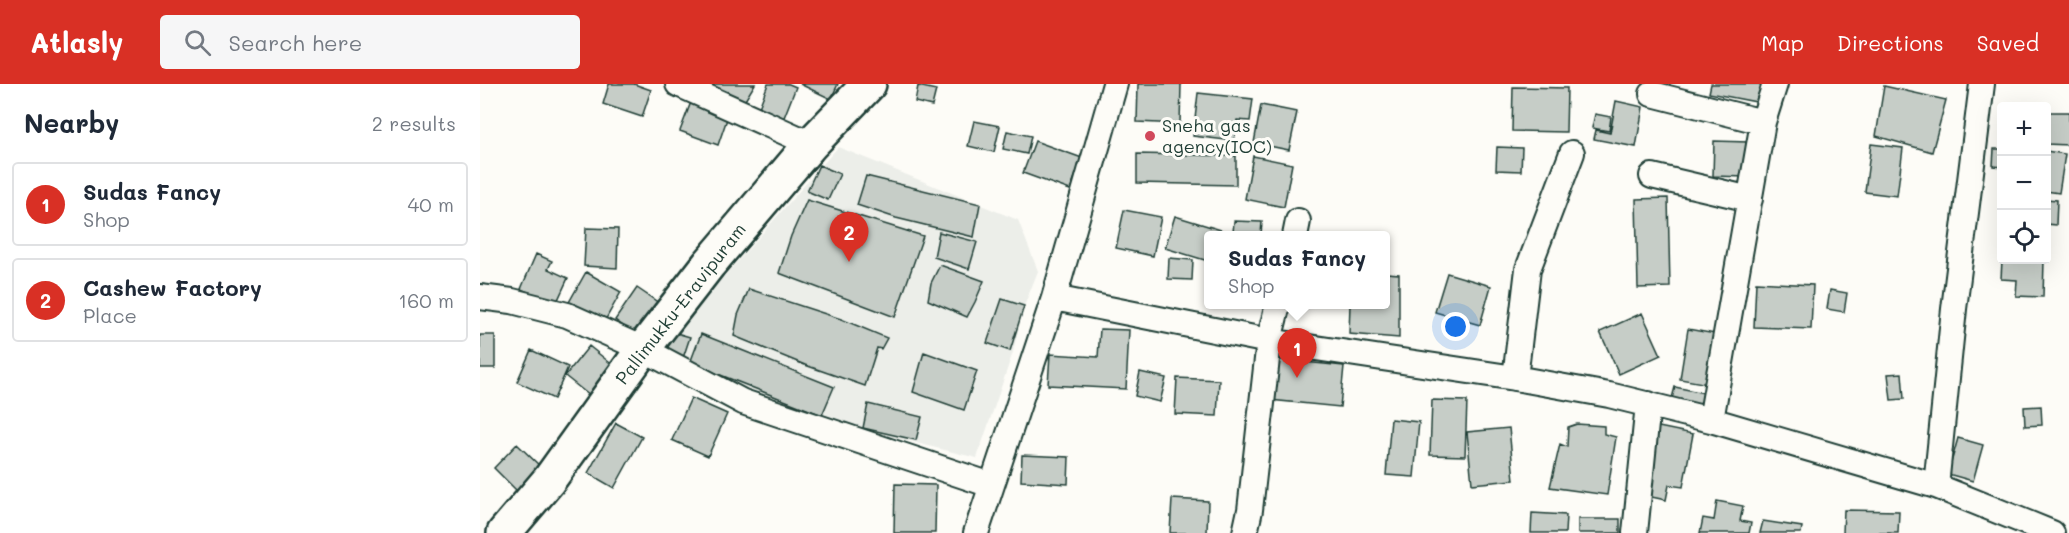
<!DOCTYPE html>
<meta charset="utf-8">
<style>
body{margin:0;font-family:Mali,sans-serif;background:#f6f6f7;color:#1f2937}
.controls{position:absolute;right:18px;top:18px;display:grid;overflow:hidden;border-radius:6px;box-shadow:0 6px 24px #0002}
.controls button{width:54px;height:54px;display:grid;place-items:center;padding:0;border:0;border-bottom:2px solid #e0e1e3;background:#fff;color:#1f2937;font:30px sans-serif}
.you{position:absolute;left:976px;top:243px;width:21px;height:21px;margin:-15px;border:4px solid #fff;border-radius:50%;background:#1a73e8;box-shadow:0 0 0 9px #1a73e833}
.badge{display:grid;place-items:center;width:39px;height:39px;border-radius:50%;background:#d93025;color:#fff;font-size:20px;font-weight:700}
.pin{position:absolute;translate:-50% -50px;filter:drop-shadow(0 2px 3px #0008)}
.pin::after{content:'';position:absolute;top:32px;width:21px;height:18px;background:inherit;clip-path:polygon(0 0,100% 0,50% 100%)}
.popup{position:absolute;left:724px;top:147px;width:186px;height:78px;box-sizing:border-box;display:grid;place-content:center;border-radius:6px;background:#fff;filter:drop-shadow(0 2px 4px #0005);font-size:20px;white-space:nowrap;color:#747a83}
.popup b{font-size:22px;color:#1f2937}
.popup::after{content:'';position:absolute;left:50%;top:100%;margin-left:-12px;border:12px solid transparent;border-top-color:#fff}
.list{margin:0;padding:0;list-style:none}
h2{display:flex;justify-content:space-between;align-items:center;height:78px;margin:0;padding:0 24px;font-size:26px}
h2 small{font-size:20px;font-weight:400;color:#747a83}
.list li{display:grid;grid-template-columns:39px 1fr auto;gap:18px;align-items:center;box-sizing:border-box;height:84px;margin:0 12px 12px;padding:0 12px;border:2px solid #e0e1e3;border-radius:6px}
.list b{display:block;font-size:22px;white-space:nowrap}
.list p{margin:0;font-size:20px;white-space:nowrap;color:#747a83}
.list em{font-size:20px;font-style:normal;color:#747a83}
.icon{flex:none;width:33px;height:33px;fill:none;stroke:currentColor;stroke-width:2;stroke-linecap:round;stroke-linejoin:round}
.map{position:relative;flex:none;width:1589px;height:449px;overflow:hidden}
header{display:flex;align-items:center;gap:36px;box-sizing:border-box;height:84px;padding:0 30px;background:#d93025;color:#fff}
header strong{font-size:28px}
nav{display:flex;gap:33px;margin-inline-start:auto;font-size:21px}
.search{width:420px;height:54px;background:#f6f6f7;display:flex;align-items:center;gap:15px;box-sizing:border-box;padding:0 21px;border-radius:6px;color:#747a83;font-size:22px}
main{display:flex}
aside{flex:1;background:#fff}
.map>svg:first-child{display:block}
.built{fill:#eceee9}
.building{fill:#c6cdc7;stroke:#1f3d34;stroke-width:1.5}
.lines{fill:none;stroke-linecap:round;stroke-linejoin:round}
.minor-casing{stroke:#1f3d34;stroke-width:28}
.secondary-casing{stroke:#1f3d34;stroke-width:38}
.minor{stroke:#fdfcf7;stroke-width:24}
.secondary{stroke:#fdfcf7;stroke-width:33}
.poi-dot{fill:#d1495b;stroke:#fdfcf7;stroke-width:2}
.labels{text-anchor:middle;stroke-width:6;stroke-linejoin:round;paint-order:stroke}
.poi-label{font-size:18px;fill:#1f3d34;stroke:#fdfcf7;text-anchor:start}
.street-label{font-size:18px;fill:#1f3d34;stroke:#fdfcf7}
</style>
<header>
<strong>Atlasly</strong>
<div class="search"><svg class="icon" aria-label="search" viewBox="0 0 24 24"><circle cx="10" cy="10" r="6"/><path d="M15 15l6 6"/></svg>Search here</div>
<nav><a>Map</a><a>Directions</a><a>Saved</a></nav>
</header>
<main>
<aside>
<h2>Nearby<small>2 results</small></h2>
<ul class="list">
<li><span class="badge">1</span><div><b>Sudas Fancy</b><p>Shop</p></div><em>40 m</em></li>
<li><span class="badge">2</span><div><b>Cashew Factory</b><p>Place</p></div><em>160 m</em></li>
</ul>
</aside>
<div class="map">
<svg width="1589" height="449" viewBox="0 0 1589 449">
<rect width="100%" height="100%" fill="#fdfcf7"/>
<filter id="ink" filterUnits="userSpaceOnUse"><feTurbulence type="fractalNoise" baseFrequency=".0167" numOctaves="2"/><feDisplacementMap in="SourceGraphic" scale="12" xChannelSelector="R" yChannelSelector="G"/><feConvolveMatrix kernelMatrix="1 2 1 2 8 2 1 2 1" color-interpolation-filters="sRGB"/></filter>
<g filter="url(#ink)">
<path class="built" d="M358,63l180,73 20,51 -15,38 -10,43 -36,106 -105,-26 -162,-54 -52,-26z"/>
<path class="building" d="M129,0h25l17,6 -9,27 -39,-13z
M223,0h52l-14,23z
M288,0h21l7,3 -13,33 -25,-10z
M320,0h38l-7,15z
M658,0h43l-1,40 -43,-2z
M1231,0h60l-4,20 -58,-11z
M438,2l18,4 -4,16 -17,-4z
M1404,2l62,14 -14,52 -56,-16z
M1033,3l54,1 -1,44 -54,-1z
M718,9l55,6 -3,22 -13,-1 -3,21 -41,-5z
M1136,17l27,6 -7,40 -42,-8 2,-9 14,3z
M211,18l37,14 -10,29 -38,-14z
M781,21l36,7 -8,38 -35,-7z
M1566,28h23v33l-23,-1z
M1115,30l16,3 -2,14 -17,-3z
M494,37l26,5 -6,26 -26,-6z
M527,47l24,5 -4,18 -24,-5z
M555,57l47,17 -12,32 -47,-17z
M1234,57l34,1 -1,35 -34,-1z
M1391,60l32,4 -6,48 -32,-4z
M1017,63l25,1 -1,23 -25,-1z
M1514,65h8v18l-9,-1z
M1566,67l19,3 -6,39 -13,-2z
M657,70l99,2v29l-99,-2z
M773,72l39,8 -8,43 -39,-8z
M339,81l21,9 -12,26 -21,-9z
M386,92l114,28 -6,33 -78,-19 -39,-13z
M1188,114l2,89 -32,1 -2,-89z
M1566,115l11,1 -1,25 -10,-1z
M327,116l116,36 -28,81 -116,-44 12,-37z
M644,126l37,7 -8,39 -37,-8z
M695,132l46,14 -2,6h-11v25l-43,-13z
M754,137l28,1 -1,12 -28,-1z
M106,144l32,1 -1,39 -33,-2z
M459,148l38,10 -8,27 -35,-12z
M56,170l16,7 -4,8 20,9 -12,26 -35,-15z
M689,174l24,2 -1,20 -24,-1z
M1522,176h42l-1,37 -27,-1 1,-16 -16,-1z
M460,181l44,16 -9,21 -8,15 -39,-17 3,-17z
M106,188l35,20 -18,32 -35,-20z
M906,189l13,1v64l-50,-4 1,-30h36z
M967,189l44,13 -11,39 -45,-13z
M1276,198l57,3 -2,44 -57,-2z
M157,204l22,15 -23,32 -21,-15z
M269,205l92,30 46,19 -6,11 -4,-1 -12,38 -60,-21 -71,-29 4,-21z
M1350,206l17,3 -3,19 -17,-3z
M522,215l22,7 -14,45 -23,-8z
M1162,229l19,42 -42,19 -19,-42z
M620,245l29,1 -3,59 -78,-4 2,-31 48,3z
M1208,245l33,6 -8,50 -33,-6z
M193,248l17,5 -8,24 -17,-5z
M221,250l133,53 -12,28 -132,-52z
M0,251h15v33h-15z
M109,262l25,20 -24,30 -25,-20z
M51,266l37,17 -14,32 -37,-17z
M444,268l53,19 -13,39 -51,-18z
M794,275l70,7 -4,41 -70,-7z
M660,288l26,6 -6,24 -25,-6z
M1422,289l2,26 -13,1 -3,-26z
M697,294l42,2 -2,36 -42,-2z
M1195,303l34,7 -3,16 -35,-8z
M211,314l36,16 -19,42 -36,-16z
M952,316l35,1 -2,55 -35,-1z
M388,320l54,13 -6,23 -53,-12z
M1561,322l1,19 -17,1 -1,-19z
M911,335l28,3 -5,55 -28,-2z
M136,339l26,14 -28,51 -26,-15z
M1097,340l27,2v8l12,3 -9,58 -57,-8 10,-43 7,3 1,-20z
M1174,342l39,8 -10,53 -14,-2 -3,15 -24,-5z
M1029,344l5,52 -42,4 -5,-52z
M1478,354l25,7 -10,36 -25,-7z
M37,360l25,24 -24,24 -24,-24z
M542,371l47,2 -1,27 -47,-3z
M415,400l41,1 -1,48h-41z
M692,415l36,2 -1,32h-37z
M1237,417l26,5 -3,15 11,2 -2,10h-49l3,-15 11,2z
M1364,426l55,1 -1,22h-55z
M1052,429l34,2 -1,18h-34z
M1098,435h42v14h-42z
M1283,437l39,6 -1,6h-41z"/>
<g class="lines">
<defs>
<path id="minor" d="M198,0l133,60
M1172,10l111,28
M1172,92l98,23
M815,152l3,-15
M0,213l32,4 55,14 76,34 100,53 248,83
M574,214l215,43 246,37 94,17 102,25 225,66 116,47
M1035,294l13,-109 44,-116
M1231,336l52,-298 12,-38
M1456,402l18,-177 28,-225
M496,449l78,-235 61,-214
M765,449l5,-23 19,-169 9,-37
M1155,449l13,-129"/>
<path id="secondary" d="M24,449l45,-53 94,-131 66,-85 102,-120 58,-60"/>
</defs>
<use href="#minor" class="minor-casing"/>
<use href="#secondary" class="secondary-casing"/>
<use href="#minor" class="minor"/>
<use href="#secondary" class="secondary"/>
</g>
</g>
<circle class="poi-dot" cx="670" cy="52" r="6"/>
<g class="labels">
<g class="poi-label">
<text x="682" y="48">Sneha gas<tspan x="682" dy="21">agency(IOC)</tspan></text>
</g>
<g class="street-label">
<text transform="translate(201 220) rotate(-52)" y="6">Pallimukku-Eravipuram</text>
</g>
</g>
</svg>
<div class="controls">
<button>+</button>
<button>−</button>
<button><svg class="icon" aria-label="locate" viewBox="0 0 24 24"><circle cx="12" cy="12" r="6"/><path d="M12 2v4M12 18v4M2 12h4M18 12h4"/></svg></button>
</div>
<div class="you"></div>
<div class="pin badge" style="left:817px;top:294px">1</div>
<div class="popup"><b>Sudas Fancy</b>Shop</div>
<div class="pin badge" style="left:369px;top:178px">2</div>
</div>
</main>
